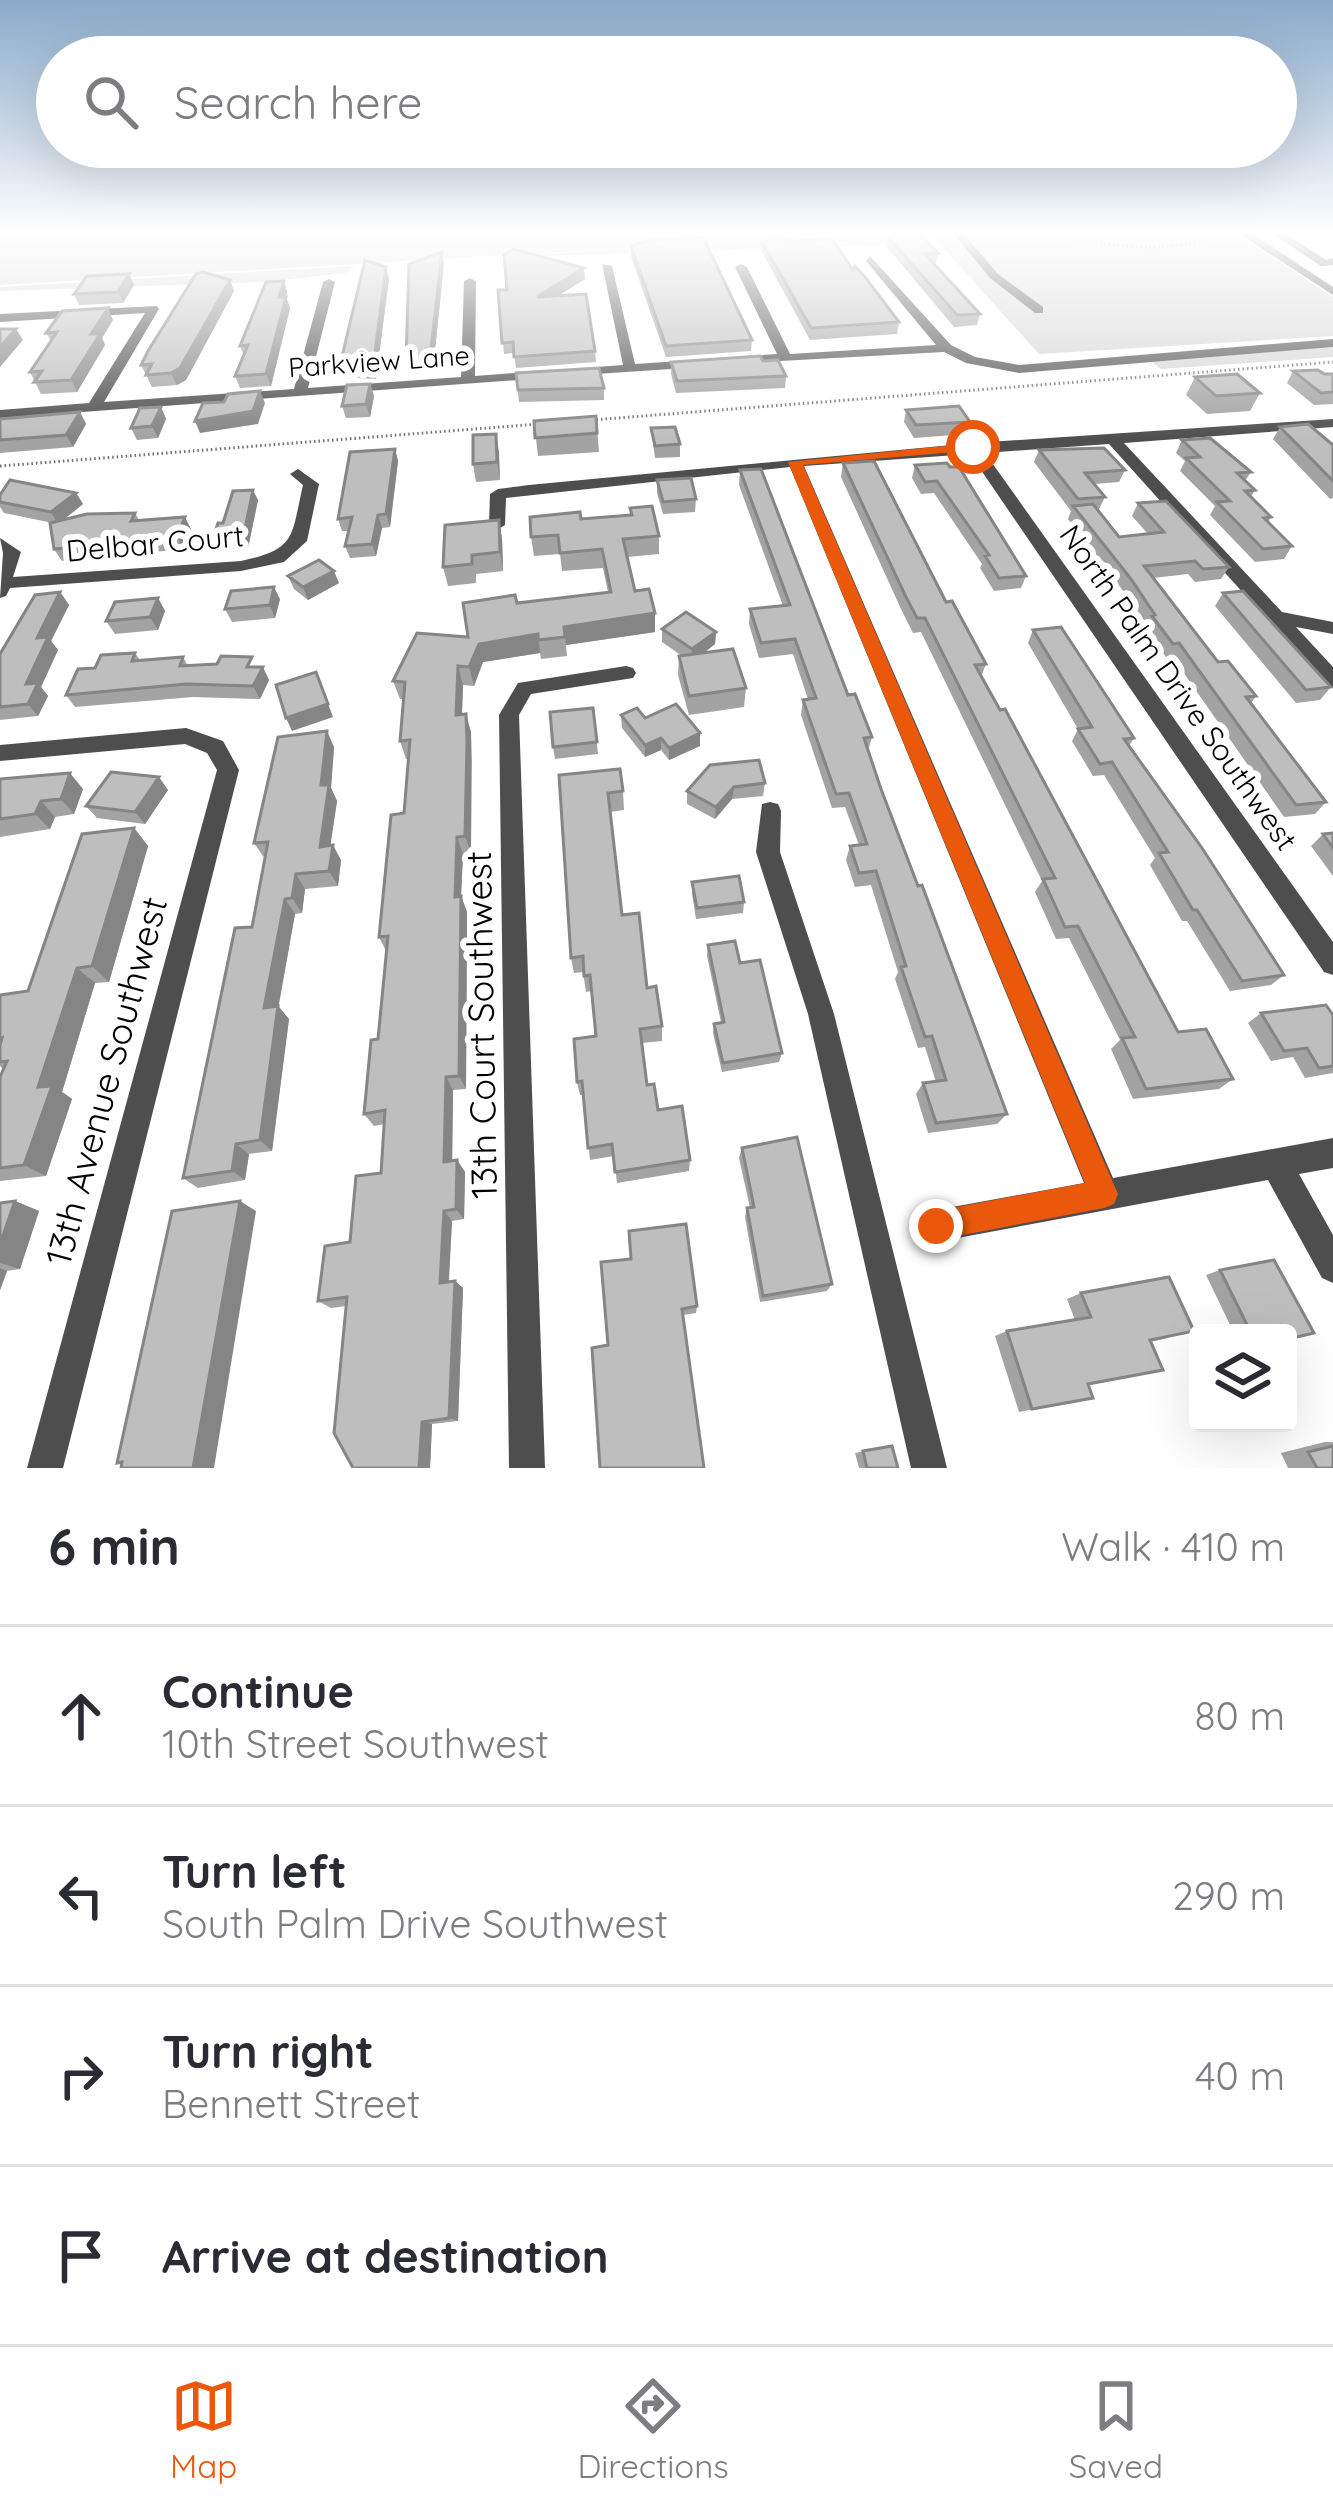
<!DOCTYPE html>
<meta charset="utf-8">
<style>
body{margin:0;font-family:Quicksand,sans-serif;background:#f7f7f7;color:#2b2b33}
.controls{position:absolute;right:36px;bottom:36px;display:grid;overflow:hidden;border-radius:12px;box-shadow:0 12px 48px #0002}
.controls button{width:108px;height:108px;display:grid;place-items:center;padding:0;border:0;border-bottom:3px solid #e1e1e2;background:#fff;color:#2b2b33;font:60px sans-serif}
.stop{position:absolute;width:36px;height:36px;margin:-27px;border:9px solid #ea580c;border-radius:50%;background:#fff}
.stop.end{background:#ea580c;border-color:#fff;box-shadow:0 3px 12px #0008}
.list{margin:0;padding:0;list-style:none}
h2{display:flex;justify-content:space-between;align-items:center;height:156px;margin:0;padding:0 48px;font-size:51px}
h2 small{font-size:39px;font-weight:400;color:#7c7c81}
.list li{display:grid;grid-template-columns:78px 1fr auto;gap:36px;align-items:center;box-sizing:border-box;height:180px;padding:0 48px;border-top:3px solid #e1e1e2}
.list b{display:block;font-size:45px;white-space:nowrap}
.list p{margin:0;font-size:39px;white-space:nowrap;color:#7c7c81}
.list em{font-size:39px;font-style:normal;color:#7c7c81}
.icon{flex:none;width:66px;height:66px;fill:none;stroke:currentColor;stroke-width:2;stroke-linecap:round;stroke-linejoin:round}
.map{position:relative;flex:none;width:1333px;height:1468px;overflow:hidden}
.search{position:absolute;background:#fff;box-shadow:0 12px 48px #0002;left:36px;right:36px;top:36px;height:132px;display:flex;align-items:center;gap:30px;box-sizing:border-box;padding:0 42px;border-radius:66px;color:#7c7c81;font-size:45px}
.sheet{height:876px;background:#fff}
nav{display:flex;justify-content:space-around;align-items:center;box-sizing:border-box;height:168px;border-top:3px solid #e1e1e2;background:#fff;font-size:33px;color:#7c7c81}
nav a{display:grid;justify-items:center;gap:6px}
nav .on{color:#ea580c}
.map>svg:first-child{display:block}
.green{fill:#d5d5d5}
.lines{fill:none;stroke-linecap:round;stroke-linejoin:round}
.path{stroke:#707070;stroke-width:3;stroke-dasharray:1.5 3;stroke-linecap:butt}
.minor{fill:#4e4e4e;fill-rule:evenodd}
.wall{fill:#a3a3a3}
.shaded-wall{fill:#858585}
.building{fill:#bebebe;stroke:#858585;stroke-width:3}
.route{fill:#ea580c}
.labels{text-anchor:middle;stroke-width:12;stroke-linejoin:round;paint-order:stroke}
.far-street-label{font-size:27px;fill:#000;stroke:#fff}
.street-label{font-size:30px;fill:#000;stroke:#fff}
.near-street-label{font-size:36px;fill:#000;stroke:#fff}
</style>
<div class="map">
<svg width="1333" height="1468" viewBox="0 0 1333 1468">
<rect width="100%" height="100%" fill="#fff"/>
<path class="green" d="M0,233h924l9,10 -448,15 309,-20 -794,47z
M930,233h305l98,64v39l-294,18z
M354,266l-7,7 -85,9 -262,9v-4z
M1333,347v10l-172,12 -9,-7z"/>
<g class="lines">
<path class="path" d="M1033,233c58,7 133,27 188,0
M592,420l741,-58
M0,466l539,-42"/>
<path class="minor" d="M953,233h10l35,41 45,33v6h-8l-45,-35z
M1238,233h13l82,54v8z
M1271,233h13l42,27 7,-2v7l-12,1z
M870,256l81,89 24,12 44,8 314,-26v8l-314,26 -53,-10 -22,-11 -216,12 -2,-3 7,-4 44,-3 -42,-87 6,-3 6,3 43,87 146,-9 -70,-84z
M602,264l10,2 23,98 61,-4 5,1v6l-135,9 -2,-3 7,-4 52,-4z
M470,278l6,3 -1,95 65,-5 5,1v6l-545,40v-8l89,-7 56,-90 -145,9v-8l157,-8 2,3 -55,93 190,-13 29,-107 6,-3 6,3 -27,106 153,-11 3,-96z
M1333,419v8l-209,16 158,169 51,10v12l-37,-7 37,40v20l-7,-2 -217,-241 -124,9 348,489v33l-9,-3 -354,-518 -166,12 309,712 220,-40v30l-34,6 34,61v48l-11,-5 -54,-98 -332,62 -11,-5 -5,-11 5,-11 11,-5 148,-27 -294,-716 -284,31 -1,27 -8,5 -8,-5 1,-31 8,-5 31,-4 444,-42z
M298,469l21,15 -12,57 -23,21 -43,9 -231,17 -4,8 -6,2 3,-45 -3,-15 21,14 -8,25 228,-16c56,-12 50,-24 62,-76l-13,-11z
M626,666l7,2 3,5 -3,5 -102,16 -12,21 26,753h-36l-10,-753 19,-32z
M186,728l37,13 16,29 -176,698h-36l190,-698 -10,-17 -22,-9 -185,17v-16z
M770,802l8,2 3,7 -1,41 54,162 113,454h-36l-103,-454 -52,-162 6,-48z"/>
</g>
<path class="wall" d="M923,233l-1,4 16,16 -2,10h-2l46,51 -3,11 -23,2 -67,-80 1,-10z
M762,242l91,28 46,52 -2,12 -87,6 -48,-88z
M631,246l121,94 -1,11 -85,6 -35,-100z
M444,263l-10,97 -5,1v8l-20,2 -3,-12z
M129,274l5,11 -11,18 -44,2 -5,-11z
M389,278l-13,101 -33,-2 -3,-12z
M585,279l-27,17 37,55 1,11 -80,6 -2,-15 -10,1 -6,-64z
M230,280l4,11 -48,89 -9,5 -25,2 -11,-22z
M284,281l3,11 -1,5 4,11 -19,78 -31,2 -5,-12 9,-21 -4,-9z
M113,320l-11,18 3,7 -28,47 -36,2 -11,-22 21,-31 -5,-8z
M763,361l23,15 -1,12 -109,5 -5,-19v-12z
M1293,371l40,3v30l-19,1 -27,-22z
M516,373l88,15v12l-85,2z
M1195,377l65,16 -10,18 -43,3 -21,-19z
M370,384l4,12 -4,21 -24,1 -4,-12z
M161,407l5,12 -8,19 -21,2 -6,-12z
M906,410l64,12 -3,12 -53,4 -10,-16z
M80,412l6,12 -13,23 -73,6v-34z
M596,416l3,36 -61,4 -4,-35z
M1280,427l53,18v53l-3,1 -57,-60z
M651,428l29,16v13l-25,1z
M496,434l4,46 -24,2 -3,-18z
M1182,440l69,32 -6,9 10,9 -4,7 20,20 -3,5 24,24 -8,13 -29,3 -45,-47 5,-9 -35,-35 5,-10 -9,-8z
M395,449l3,12 -8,66 -8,1 -6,28 -26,2 -5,-12 4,-15h-7l-4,-12z
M1039,450l86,20 -6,12 -25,2 11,13 -6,12 -2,1 22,27 29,-3 -16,-18 6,-13 91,64 -8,12 -26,3 -7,-8 -35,4 65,84 38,34 -5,7 75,99 -11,12 -31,3 -112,-161 -6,1 -22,-29 2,-3 -22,-33 -56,-73 3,-8 -37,-49z
M843,463l103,139 40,62 -5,13 197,355 55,47 -14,10 -86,10 -22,-50 9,-9 -51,-102 -13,1 -21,-47 7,-11 -121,-249 -8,1 -12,-24 -60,-132z
M947,463l79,113 -5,12 -27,3 -14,-23 2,-4 -48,-71 -13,1 -9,-16 3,-13z
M740,470l108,225 24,42 -4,14 13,38 126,325 -10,10 -69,9 -12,-39 7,-11 13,-1 -11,-35 -7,1 -23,-69 3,-7 -27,-87 -16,2 -9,-27 4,-14 9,-1 -14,-38 -13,1 -31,-93 2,-15 5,-1 -15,-45 -34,4 -10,-34 1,-15 33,-3 -44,-121z
M657,480l39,19 -1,13 -32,2 -6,-21z
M76,493l7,11 -20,16 72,-7 4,7 52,9 -7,20 -122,12 -8,-12 -1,-26 -49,-10 -4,-6v-12z
M258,500l-10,48 -31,2 -5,-10 11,-17z
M630,508l29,28v18l-32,3 8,34 20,41 -89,13 1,11 -26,3 -1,-6 -57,9 -9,24 -11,-1 -1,30 9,17 1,29 -1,92 -8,1 -2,42 6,16 -1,177 -13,1 -1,71 5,-1 8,12 -1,47 -12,2 -3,61 6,-1 8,7 -5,133 -26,3 -2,44h-77l-7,-162 -15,2 -13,-7 32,-59 31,-69 3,-49 -10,2 -10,-12 14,-75 9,-86 -8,-16 25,-124 4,-54h-2l-6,-18 3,-42h-3l-7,-18 75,-44 49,-34 91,-11 -5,-24 -41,3 -2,-17 -26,2 -3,-19 50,-18 49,-4z
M499,520l3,19 1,32 -27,3v9l-28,3 -5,-19z
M288,576l51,7 -31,17 -14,-11z
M60,592l9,13 -18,36 7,9 -17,37 7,9 -10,20 -38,4v-66z
M1223,593l108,94 -11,13 -24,3 -81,-97z
M158,598l7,13 -7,19 -43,4 -9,-13z
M280,599l-5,19 -43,4 -7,-13z
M662,629l54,3 -1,12 -11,9 42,35 -2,19 -55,8 -11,-40 1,-19h3l-20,-14z
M1033,630l101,108 -5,8 155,229 -13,10 -41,6 -43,-70h-5l-32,-56 5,-7 -51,-83 -11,1 -21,-35 6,-12 -50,-86z
M135,653l5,7 43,-3 5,9 69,1 12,13 -9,19 -67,-2 -118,10 -9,-12 29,-27z
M593,708l5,46 -43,5 -2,-12z
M621,715l24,3 55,28 -31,14 -8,-10 -16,7 -23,-29z
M334,747l-3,41 6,13 -7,44 11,15 -3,26 -33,3 -3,24 -7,1 -17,92 11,13 -17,132 -23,3 -4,26 -47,8 -15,-10 69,-251 13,-68 -11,-16z
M559,775l64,16 1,19 -14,2 12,103 40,111v15l-20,2 5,42 11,25 32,50 -1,11 -72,12 -3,-27 -24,4 -7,-65h-3l-3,-13 19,-46 -5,-45 -5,1 -3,-20 -9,1 -3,-15z
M0,779l83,10 -9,25 -19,3 -5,12 -50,8z
M765,783l-2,13 -31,3 -17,20 -28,-15v-13z
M168,790l-23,34 -48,-6 -11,-12z
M134,828l14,18 -39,136 -14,1 -33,109 10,7 -26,77 -46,5v-104l3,-8 -3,-3v-71l28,-4z
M1333,833v43l-22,-30 12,-12z
M692,882l52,20 -1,11 -47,6 -4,-25z
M708,945l74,108 -3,9 -57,10 -9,-39 1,-9 7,-2 -14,-66z
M1261,1013l72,2v58l-28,5 -12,-21 -22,4 -23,-38z
M742,1148l90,136 -5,7 -67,11 -15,-85 2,-9h3l-11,-50z
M15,1201l24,10 -19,58 -13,2 -7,19v-87z
M631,1259l66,47 -1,7 -13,2 -75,30z
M1220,1270l68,63h-54l-28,-58z
M1081,1293l113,38 -43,11 -63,42 5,14 -74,14 -24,-76 12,-5 68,-11 -8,-21z
M1325,1442h8v26h-45l-7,-15z
M892,1446l6,22h-39l-4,-15z"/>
<path class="shaded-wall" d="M442,252l2,11 -10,97 -3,-11z
M386,267l3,11 -13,101 -3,-12z
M584,268l1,11 -47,29 -1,-11z
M129,274l5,11 -11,18 -5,-11z
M230,280l4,11 -48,89 -9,5 -6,-12z
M284,281l3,11 -5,17 -3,-12z
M286,297l4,11 -19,78 -5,-12z
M108,308l5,12 -11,18 3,7 -28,47 -6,-12 20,-46z
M16,329l7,11 -23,27v-20z
M370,384l4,12 -4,21 -4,-13z
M260,391l5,12 -7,21 -58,9 -5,-12z
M161,407l5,12 -8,19 -6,-12z
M80,412l6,12 -13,23 -7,-12z
M496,434l3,18 1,28 -3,-18z
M395,449l3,12 -8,66 -4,-13z
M253,490l5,10 -10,48 -5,-10z
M76,493l7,11 -25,20 -7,-12z
M378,515l4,13 -6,28 -4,-12z
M185,517l6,12 -7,20 -7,-12z
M499,520l3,19 1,32 -3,-19z
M334,571l5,12 -31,17 -5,-13z
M274,587l6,12 -5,19 -5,-13z
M60,592l9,13 -18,36 7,9 -17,37 7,9 -10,20 -10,-12 -2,-20 11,-46z
M158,598l7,13 -7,19 -8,-13z
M655,613v19l-89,13 -2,-18z
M716,632l-1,12 -24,18 1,-13z
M538,634l2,19 -57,9 -9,24 -5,-19 10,-23z
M458,666l5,19 -2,49 -5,-19z
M263,667l6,13 -9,19 -7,-13z
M316,672l17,45 -41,14 -6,-13z
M466,714l5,18v121l-6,-17z
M327,731l7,16 -3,41 6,13 -9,61 -8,-15 1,-62z
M700,733v13l-31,14v-12z
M661,738v12l-16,7v-12z
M70,773l13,16 -9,25 -13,-15z
M159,777l9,13 -23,34 -10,-12z
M734,787l-2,12 -17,20 1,-12z
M41,801l14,16 -5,12 -15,-15z
M134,828l14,18 -39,136 -17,-16z
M457,837l6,17 -2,42 6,16 -1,177 -7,-13 -4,-179z
M333,845l8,15 -3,26 -9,-15z
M296,874l9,15 -3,24 -10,-15z
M285,899l10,15 -19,107 -12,-13z
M77,968l18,15 -33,109 10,7 -26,77 -22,-11 14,-78z
M278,1006l11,13 -17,132 -12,-11z
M446,1077l7,13 -1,83 -8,-11z
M236,1144l13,10 -4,26 -13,-9z
M457,1160l8,12 -1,47 -8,-10z
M15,1201l24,10 -19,58 -20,-6v-19z
M240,1201l16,10 -42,257h-21z
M444,1211l8,10 -4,69 -8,-7z
M0,1268l7,3 -7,19z
M455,1281l8,7 -5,133 -9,-3z
M422,1422l10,2 -2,44h-11z"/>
<path class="building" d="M890,233h32l-1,3 17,17 -13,1 55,60 -23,1 -69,-78z
M779,236l11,5 42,-2 21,31 2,-4 10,11 34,45 -88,6 -49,-86z
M703,237l49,103 -86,6 -35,-100 18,-6z
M513,249l71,19 -47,29 49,-3 9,57 -81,6 -1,-15 -11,1 -4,-53h9l-3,-35z
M442,252l-11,97h-5v9l-20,1 3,-95z
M365,260l21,7 -13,100 -33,-2z
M203,272l27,8 -50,88 -9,5 -25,2 6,-11 -11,1 7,-14 48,-77z
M129,274l-11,18 -44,2 13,-18z
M284,281l-5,16h7l-20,77 -31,2 13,-31 -8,1 26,-64z
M108,308l-17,26h9l-29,46 -37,2 8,-11 -12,1 27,-40 -11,1 16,-22z
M0,329h16l-16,18z
M760,356l3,5 15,-1 8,16 -109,5 -6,-19z
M599,368l5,20 -86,2 -2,-17z
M1318,370l6,4h9v18l-12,1 -28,-22z
M1237,374l23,19 -44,3 -21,-19z
M370,384l-4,20 -24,2 5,-21z
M260,391l-7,20 -58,10 8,-18 21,-1 4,-8z
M959,406l11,16 -54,3 -10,-15z
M161,407l-9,19 -21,2 9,-20z
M80,412l-14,23 -66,5v-21z
M596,416l1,17 -62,5 -1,-17z
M1308,424l25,21v36l-53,-54z
M675,427l5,17 -25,2 -4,-18z
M496,434l1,28 -24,2v-29z
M1210,438l41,34 -14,1 18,17 -10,1 26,26 -7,1 28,28 -29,3 -46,-47 13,-1 -44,-43 14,-1 -18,-17z
M1104,448l21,22 -40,3 20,24 -27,2 -39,-49z
M395,449l-9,65 -8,1 -6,29 -27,2 7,-29 -14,2 12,-67z
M874,461l72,141 6,-1 34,63 -11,1 25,45 5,-1 173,323 28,-3 27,50 -87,10 -24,-51 13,-1 -57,-111 -13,1 -22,-48 12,-1 -130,-260h-8l-12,-23 -62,-132z
M947,463l3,4h9l67,109 -27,2 -14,-22 4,-1 -52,-74 -12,1 -10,-17z
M761,469l87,226 7,-1 17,43 -8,1 17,51 37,97 4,-1 85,229 -71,9 -13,-40 23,-3 -14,-44 -7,1 -24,-70 5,-1 -30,-95 -17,2 -9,-27 17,-2 -18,-51 -13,1 -33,-94 13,-2 -21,-59 -34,4 -11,-34 40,-4 -50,-135z
M691,478l5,21 -33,3 -6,-22z
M10,480l66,13 -25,19 -51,-10v-7z
M253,490l-10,48 -31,2 6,-17h5l10,-32z
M1166,501l63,66 -26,2 -8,-8 -51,5 74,96 10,-1 28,35 -10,1 80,105 -30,3 -117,-162 -6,1 -21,-28 3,-1 -24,-36 -58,-73 20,-2 26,33 45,-5 -26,-29z
M652,506l7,30 -36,3 12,52 14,-2 6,24 -91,14 1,10 -27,3v-6l-59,10 -10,23 -11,-1 -2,49 10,-1 1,29 -2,93 -8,1 -2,60 6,-1 -2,180 -13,1 -2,85 13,-2 -1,49 -12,2 -4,72 15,-2 -6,137 -27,4 -3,46h-66l-19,-35 13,-136 -29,4 7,-55 25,-4 6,-66 25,-3 4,-63 -21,4 7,-74 7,-1 10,-103 -9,1 12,-122 13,-2 6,-73 -10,1 5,-59 -12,-1 24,-48 51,4 -5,-34 52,-8 2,8 94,-11 -9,-43 -42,4 -2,-18 -27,2 -1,-20 50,-5 1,7 51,-4 -2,-7z
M135,513l-4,8 54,-4 -8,20 -123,12 -4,-26 37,-9z
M499,520l1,32 -28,3v9l-29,3 2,-42z
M319,560l15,11 -31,16 -15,-11z
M274,587l-4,18 -45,4 6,-18z
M1243,591l88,96 -25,3 -83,-97z
M60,592l-23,46 11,-1 -22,47 12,-1 -10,21 -28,3v-53l35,-59z
M158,598l-8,19 -44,4 9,-19z
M686,612l30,20 -24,17 -30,-20z
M1061,627l73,111 -10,1 78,109 82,127 -42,6 -45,-71h-4l-34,-57 9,-1 -56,-90 -12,2 -22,-35 14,-2 -59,-97z
M733,649l13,39 -57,8 -10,-40z
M135,653l-3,8 51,-4 -3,9 37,-2 4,-8 31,1 -5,10h16l-10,19 -67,-2 -120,11 12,-26 17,-1 6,-13z
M316,672l12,32 -42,14 -10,-33z
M676,704l24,29 -31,15 -8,-10 -16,7 -24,-30 16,-7 8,10z
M593,708l4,34 -44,5 -3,-35z
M327,731l-6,54h8l-9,62 13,-2 -4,26 -33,3 -4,24 -7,1 -21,109 14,-2 -18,134 -24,4 -4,27 -49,7 52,-250 17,-1 16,-85 -14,1 24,-106z
M759,760l6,23 -31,4 -18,20 -29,-16 23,-26z
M620,769l3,22 -15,2 14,122 17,-2 8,75 9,-2 6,40 -22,3 7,56 7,-1 4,26 24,-4 8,54 -75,12 -3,-28 -24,4 -6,-67 -5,1 -3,-43 22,-3 -6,-61 -6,1 -1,-20 -12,2 -12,-183z
M111,772l48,5 -24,35 -49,-6z
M70,773l-9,26 -20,2 -6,13 -35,5v-40z
M134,828l-42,138 -15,2 -39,119 14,-1 -28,79 -24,3v-91l7,-16 -7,1v-17l2,-7 -2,1v-44l28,-4 54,-157z
M1333,833v15l-10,-14z
M739,876l5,26 -47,6 -5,-26z
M735,941l5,22 20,-3 22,93 -59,10 -9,-39 10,-2 -16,-77z
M1326,1005l7,10v51l-14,2 -12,-20 -23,3 -23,-38z
M797,1137l35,147 -69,12 -16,-88 7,-1 -12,-59z
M15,1201l-15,43v-41z
M240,1201l-47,267h-72l1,-6 -5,1 55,-252z
M686,1224l11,82 -15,3 22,159h-104l-8,-120 16,-3 -7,-83 30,-3 -2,-28z
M1274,1260l40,73 -26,6v-6h-37l-31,-63z
M1169,1277l25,54 -44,9 13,30 -75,14 5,14 -61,11 -25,-78 84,-14 -10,-24z
M892,1446l6,22h-31l-4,-17z
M1333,1446v22h-16l-9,-16z"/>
<linearGradient id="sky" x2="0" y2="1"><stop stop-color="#89aaca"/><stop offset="0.53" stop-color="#fff"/><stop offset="1" stop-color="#fff" stop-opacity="0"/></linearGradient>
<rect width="1333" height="439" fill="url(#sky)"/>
<path class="route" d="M973,443l5,7 -175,15 315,729 -4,10 -10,4 -168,32 -10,-4 -4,-10 4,-11 10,-4 149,-28 -297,-721z"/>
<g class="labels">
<g class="far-street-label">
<text transform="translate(379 362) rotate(-4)" y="9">Parkview Lane</text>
</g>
<g class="street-label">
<text transform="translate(155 544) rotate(-5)" y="10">Delbar Court</text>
<text transform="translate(1178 688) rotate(55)" y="10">North Palm Drive Southwest</text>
</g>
<g class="near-street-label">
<text transform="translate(481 1025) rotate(-91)" y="13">13th Court Southwest</text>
<text transform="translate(106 1081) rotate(-75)" y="13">13th Avenue Southwest</text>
</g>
</g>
</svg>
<div class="controls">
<button><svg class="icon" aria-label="layers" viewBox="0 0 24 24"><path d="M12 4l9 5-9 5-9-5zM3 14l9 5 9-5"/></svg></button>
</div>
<div class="stop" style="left:973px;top:447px"></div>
<div class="stop end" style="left:936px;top:1226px"></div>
<div class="search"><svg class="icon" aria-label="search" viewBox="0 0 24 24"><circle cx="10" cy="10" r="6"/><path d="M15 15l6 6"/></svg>Search here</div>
</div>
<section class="sheet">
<h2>6 min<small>Walk · 410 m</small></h2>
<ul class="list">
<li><svg class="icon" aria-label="ahead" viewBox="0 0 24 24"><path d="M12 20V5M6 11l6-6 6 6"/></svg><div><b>Continue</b><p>10th Street Southwest</p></div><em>80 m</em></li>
<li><svg class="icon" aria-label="left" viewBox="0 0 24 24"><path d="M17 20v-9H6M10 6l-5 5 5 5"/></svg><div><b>Turn left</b><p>South Palm Drive Southwest</p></div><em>290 m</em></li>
<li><svg class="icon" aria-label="right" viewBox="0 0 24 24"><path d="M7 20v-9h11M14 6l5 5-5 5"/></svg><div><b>Turn right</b><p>Bennett Street</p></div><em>40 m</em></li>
<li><svg class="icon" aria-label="arrive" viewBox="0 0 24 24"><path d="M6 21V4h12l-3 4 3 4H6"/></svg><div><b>Arrive at destination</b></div></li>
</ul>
</section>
<nav>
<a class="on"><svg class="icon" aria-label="map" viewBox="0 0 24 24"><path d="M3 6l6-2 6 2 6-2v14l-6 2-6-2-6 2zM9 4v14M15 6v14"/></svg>Map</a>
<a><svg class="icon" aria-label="directions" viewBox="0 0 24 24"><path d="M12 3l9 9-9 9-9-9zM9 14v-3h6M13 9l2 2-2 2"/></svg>Directions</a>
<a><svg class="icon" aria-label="saved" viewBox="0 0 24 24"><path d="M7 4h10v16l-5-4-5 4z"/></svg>Saved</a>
</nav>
